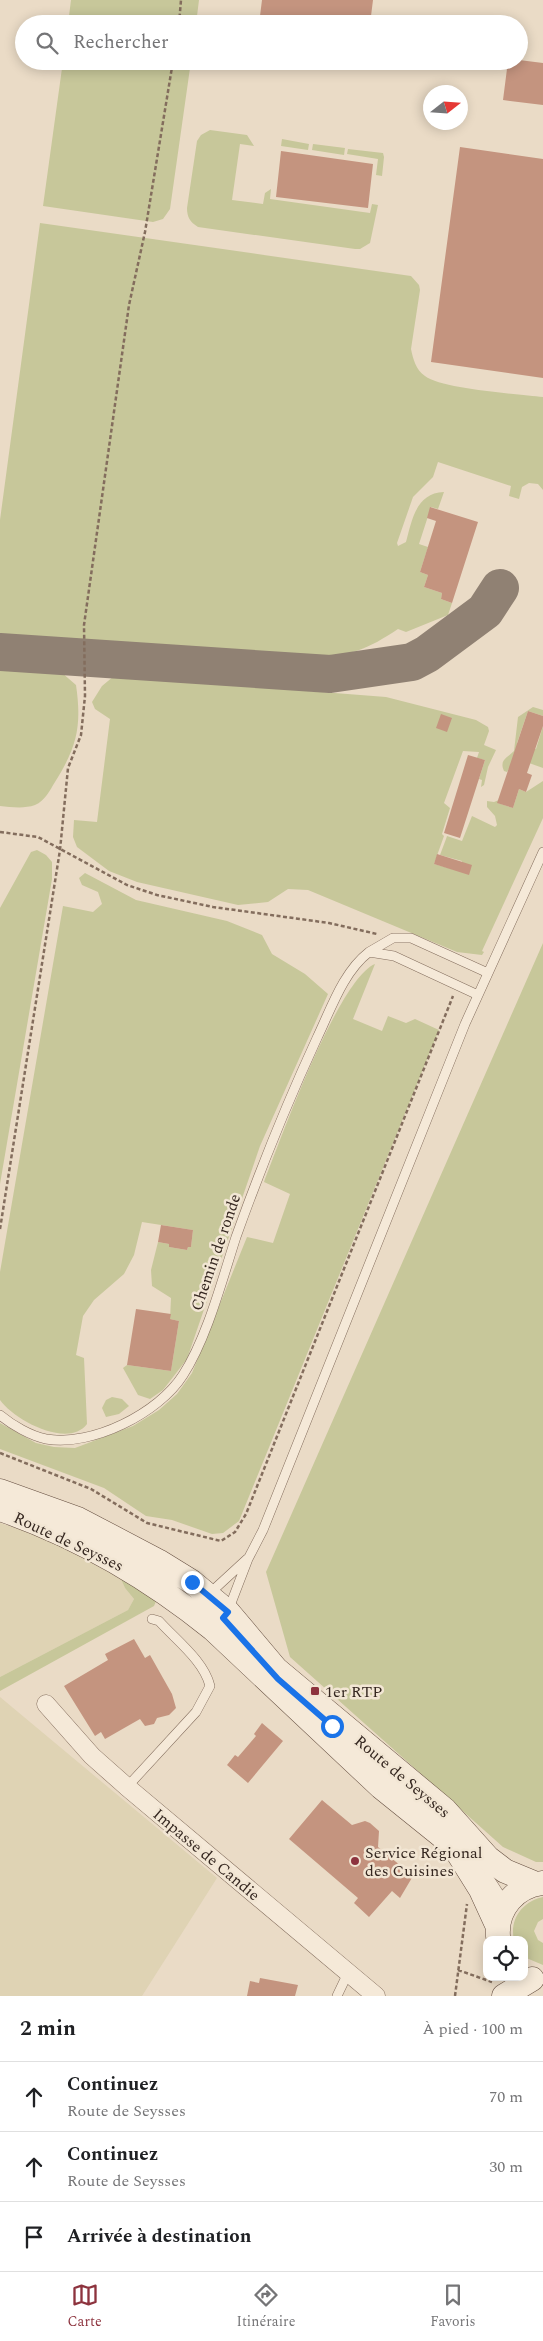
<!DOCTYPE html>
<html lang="fr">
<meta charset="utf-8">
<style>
body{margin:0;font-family:Spectral,serif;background:#f2f2f2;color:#202124}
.controls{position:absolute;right:15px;bottom:15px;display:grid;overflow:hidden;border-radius:10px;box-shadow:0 2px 12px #0003}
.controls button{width:45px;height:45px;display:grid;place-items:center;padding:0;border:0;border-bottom:1px solid #e0e0e0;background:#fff;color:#202124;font:25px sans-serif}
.compass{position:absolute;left:423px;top:85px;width:45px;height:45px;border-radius:50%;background:#fff;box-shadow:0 2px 12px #0003;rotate:73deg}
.stop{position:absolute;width:15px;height:15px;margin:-11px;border:4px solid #1a73e8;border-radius:50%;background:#fff}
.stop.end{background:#1a73e8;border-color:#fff;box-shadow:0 1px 5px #0008}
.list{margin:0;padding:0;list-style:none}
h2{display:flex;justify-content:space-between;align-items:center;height:65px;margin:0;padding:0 20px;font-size:21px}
h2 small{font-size:16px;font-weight:400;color:#757577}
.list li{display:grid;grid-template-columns:32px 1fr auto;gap:15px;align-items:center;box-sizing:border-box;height:70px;padding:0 20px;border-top:1px solid #e0e0e0}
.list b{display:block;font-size:19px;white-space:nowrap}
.list p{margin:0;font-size:16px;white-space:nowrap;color:#757577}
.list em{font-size:16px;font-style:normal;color:#757577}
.icon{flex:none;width:28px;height:28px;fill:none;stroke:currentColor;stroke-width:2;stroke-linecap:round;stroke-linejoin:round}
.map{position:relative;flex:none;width:543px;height:1996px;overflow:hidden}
.search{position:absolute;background:#fff;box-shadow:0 2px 12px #0003;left:15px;right:15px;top:15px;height:55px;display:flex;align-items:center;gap:12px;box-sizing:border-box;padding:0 18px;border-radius:28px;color:#757577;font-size:19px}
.sheet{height:275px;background:#fff}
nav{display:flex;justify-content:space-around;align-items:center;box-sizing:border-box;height:70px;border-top:1px solid #e0e0e0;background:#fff;font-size:14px;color:#757577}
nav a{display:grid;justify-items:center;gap:2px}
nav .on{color:#8d333e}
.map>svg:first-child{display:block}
.farmland{fill:#dfd3b4}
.green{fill:#c7c79a}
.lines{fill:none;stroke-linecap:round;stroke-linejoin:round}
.taxiway{stroke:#908173;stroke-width:38}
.building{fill:#c4947f}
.lane-casing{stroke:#836d5d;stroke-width:10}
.street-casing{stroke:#836d5d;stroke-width:19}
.secondary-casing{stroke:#654e40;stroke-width:25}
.path{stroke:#836d5d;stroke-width:2.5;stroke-dasharray:4 2.5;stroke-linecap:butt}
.lane{stroke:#f5e9d8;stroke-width:9}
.street{stroke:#f5e9d8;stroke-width:18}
.secondary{stroke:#f5e9d8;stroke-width:24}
.route{stroke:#1a73e8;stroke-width:6}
.poi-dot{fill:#8d333e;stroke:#f2e6d4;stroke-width:2}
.labels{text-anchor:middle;stroke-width:5;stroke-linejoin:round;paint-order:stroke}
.street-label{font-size:16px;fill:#352720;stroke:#f2e6d4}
.poi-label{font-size:16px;fill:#352720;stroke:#f2e6d4;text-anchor:start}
</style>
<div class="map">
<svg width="543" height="1996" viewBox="0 0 543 1996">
<rect width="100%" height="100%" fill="#eadbc6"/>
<path class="farmland" d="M0,1523l44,14 76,40 5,11 9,11 -6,11 -128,67z
M0,1697l217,181 -75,118h-142z"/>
<path class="green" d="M71,0h128l-3,24h-128z
M63,61h128l-21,148 -7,10 -10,3 -110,-16z
M210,130l37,5 7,11 -14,-2 -8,56 31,4 2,-11 6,-4 -1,10 100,14 2,-9 6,1 -8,38 -10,6h-5l-157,-22c-8,-5 -11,-10 -11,-19l10,-67 4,-6z
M282,139l27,5 -1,6 -27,-4z
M313,144l32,4 -1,7 -32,-5z
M348,149l35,4 1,4 -2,19 -6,-1 2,-16 -31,-5z
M40,223l371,53 8,9 1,5 -9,59c2,10 5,21 14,27 17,13 93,18 118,21v93l-5,-6 -9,-1 -7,4 -3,12 -10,-3 2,-10 -73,-24 -5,15 -20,20 -16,46 1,3 8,-4c6,-22 10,-49 38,-50l-6,17 -7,-2 -12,37 9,3 -8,25 8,3 -4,12 18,6 -1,6 11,4 -4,12 -42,17 -8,-3c-33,22 -50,28 -89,27l-309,-20v-116z
M0,668l61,4 15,13c6,41 1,62 -21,97 -5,8 -10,19 -20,23 -11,4 -24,2 -35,1z
M114,676l272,21 90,23 12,7 1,4 -5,14 12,5 -8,17 -4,18 -3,2 1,-7 -3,-1 6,-19 -8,-2 2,-6 -16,-1 -19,52 6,5 -8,26 2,2 -10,28 25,7 3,-10 -22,-6 6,-16 1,-3 15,5 10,-25 23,11 2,-2 -2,-9 -8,-9v-6l7,1 5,-2 -1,3 15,5 6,-19 7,3 17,-11v37l-61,133 2,1 -2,3 -25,-3 -149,-62 -20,-1 -20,13 -30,3 -101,-23 -28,-11 -32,-24 -4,-10 1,-17 23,2 13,-103 -15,-10 -3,-7 10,-16z
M533,707l10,3v6l-15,-5 -11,32 19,6 7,-23v42l-28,-10 -8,14 -3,-1c-5,-11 3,-13 10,-20l4,-34z
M37,850l9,5 6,7v17l-52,305v-276l31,-56z
M85,873l51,27 91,21 35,14 10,19 33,20 23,20 -68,152 -73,213 -24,31 -13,9 -12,-4 -15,-27 4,-3 44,6 8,-50 -9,-2 1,-21 -19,-12 -1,-16 7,-28 11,2v3l18,3 1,-3h3l2,-17 -51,-8 -8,33 -10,19 -30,26 -11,16 -7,39 8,3 3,66c-19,25 -73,-4 -87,-24v-128l63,-366 30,6 9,-8 -4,-12 -16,-7 -3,-7z
M543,943v919h-7l-33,-15 -213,-190 -24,-85z
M375,964l-22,55 29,12 6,-15 18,7 9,-4 24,11 -200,491 -16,12 -11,1 -40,-14 -26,-4 -42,-28 -104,-39v-26l36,20 18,4 21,1 58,-22 26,-16 18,-16 15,-21 55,-136 26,6 17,-49 -26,-12c16,-41 74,-203 111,-218z
M112,1397l10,2 7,7 -10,8 -13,3 -4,-9 4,-8z
M120,1577l37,22 -3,7 -154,85v-14l128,-67 6,-11 -9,-11z
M543,1897v22l-5,3 -4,9 4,9 5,3v22l-19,-8v-17h-10c-5,-21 9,-39 29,-43z"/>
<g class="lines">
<path class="taxiway" d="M0,652l330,22 82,-12 15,-8 58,-43 15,-23"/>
</g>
<path class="building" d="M262,0h111l-3,24h-23l-53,-7 -1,7h-34z
M519,60l24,3v42l-40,-5 5,-39z
M460,147l83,12v219l-112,-16z
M281,151l92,13 -5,44 -92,-11z
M430,507l48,15 -26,81 -11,-4 1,-6 -18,-6 4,-12 -8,-3 16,-51 -9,-3z
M528,711l15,5v10l-16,47 5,2 -6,17 -7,-3 -6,19 -16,-5z
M441,714l11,4 -5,14 -11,-4z
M468,755l17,5 -25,78 -16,-5z
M437,854l35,11 -3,10 -35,-11z
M161,1225l32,5 -2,17h-3l-1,3 -18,-3v-3l-11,-2z
M136,1309l35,5 -1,5 9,2 -8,50 -44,-6z
M134,1639l11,19 5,-3 22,39 4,14 -7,7 -12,3 -3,6 -9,2 -5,-7 -35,20 -4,-7 -6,4 -31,-50 44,-26 -3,-6z
M262,1723l21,18 -35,42 -21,-18 8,-10 3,2 18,-21 -2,-2z
M322,1800l30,25 13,-4 5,2 9,8 -1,16 35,29 -13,22 -8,-7 -23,26 -15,-14 4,-5 -69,-59z
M260,1978l38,7 -3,11h-48l3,-15 9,2z"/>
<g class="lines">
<defs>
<path id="lane" d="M478,995l-84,-39 -25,-4 24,-14h18l77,35
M0,1415c12,10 31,21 46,24 46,8 113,-26 137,-64 24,-37 39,-95 53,-138 24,-67 51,-134 81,-199 14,-29 26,-66 52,-86
M209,1594l38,-35
M228,1611l20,-52 15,-29 202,-506 78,-172
M127,1787l69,-75 14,-26c-6,-25 -34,-46 -51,-65l-7,-2
M478,1861l27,42
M337,1996l11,-23"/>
<path id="street" d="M46,1704l46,52 35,31 249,209"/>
<path id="secondary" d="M0,1491l78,28 80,42 34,21 36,30 48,57 169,141 43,48 17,13 29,12
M0,1509c78,27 150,69 213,120l168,158 72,58 28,45 17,37
M498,1936c-2,-28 18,-50 45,-53
M504,1996l28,-17"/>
</defs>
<use href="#lane" class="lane-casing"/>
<use href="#street" class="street-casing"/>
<use href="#secondary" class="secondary-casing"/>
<path class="path" d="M179,24l2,-24
M0,832l38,5 89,48 30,10 56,12 116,16 48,11
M0,1229l60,-379 8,-82 13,-33 4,-39 -1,-71 45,-320 16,-73 28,-171
M0,1453l91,36 56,34 74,18 14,-9 11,-18 207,-518
M458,1970l34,12
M455,1996l12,-92"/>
<use href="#lane" class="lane"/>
<use href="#street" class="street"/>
<use href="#secondary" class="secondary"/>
</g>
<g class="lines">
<path class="route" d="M192,1582l36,30 -5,6 55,61 54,47"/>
</g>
<g class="poi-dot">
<rect x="310" y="1686" width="10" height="10" rx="2.5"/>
<circle cx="355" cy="1861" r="5"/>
</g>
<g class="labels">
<g class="street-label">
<text transform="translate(215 1252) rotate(-71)" y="6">Chemin de ronde</text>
<text transform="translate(69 1541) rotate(25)" y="6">Route de Seysses</text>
<text transform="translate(403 1776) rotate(40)" y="6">Route de Seysses</text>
<text transform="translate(207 1854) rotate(40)" y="6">Impasse de Candie</text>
</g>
<g class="poi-label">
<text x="325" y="1697">1er RTP</text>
<text x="365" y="1858">Service Régional<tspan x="365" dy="18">des Cuisines</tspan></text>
</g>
</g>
</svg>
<div class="controls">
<button><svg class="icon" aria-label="locate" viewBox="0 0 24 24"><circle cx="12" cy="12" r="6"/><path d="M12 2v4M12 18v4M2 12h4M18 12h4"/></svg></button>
</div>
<svg class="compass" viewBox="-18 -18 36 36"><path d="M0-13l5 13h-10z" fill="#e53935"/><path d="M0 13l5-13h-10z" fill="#757577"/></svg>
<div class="stop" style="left:332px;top:1726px"></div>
<div class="stop end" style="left:192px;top:1582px"></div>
<div class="search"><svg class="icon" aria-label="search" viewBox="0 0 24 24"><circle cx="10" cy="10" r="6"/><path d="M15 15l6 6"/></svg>Rechercher</div>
</div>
<section class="sheet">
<h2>2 min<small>À pied · 100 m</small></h2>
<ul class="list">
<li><svg class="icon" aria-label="ahead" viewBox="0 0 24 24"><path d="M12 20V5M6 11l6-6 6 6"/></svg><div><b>Continuez</b><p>Route de Seysses</p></div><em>70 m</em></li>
<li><svg class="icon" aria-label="ahead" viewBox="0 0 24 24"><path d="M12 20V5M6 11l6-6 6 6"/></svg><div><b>Continuez</b><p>Route de Seysses</p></div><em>30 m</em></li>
<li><svg class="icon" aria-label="arrive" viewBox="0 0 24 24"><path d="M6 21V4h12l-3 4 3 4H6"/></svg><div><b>Arrivée à destination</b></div></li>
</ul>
</section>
<nav>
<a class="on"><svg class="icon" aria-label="map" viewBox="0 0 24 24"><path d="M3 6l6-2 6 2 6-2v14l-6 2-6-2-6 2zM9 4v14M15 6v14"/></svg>Carte</a>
<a><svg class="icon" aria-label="directions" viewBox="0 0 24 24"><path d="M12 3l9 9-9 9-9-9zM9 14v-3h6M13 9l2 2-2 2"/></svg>Itinéraire</a>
<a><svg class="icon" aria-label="saved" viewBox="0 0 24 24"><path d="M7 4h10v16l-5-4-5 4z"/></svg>Favoris</a>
</nav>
